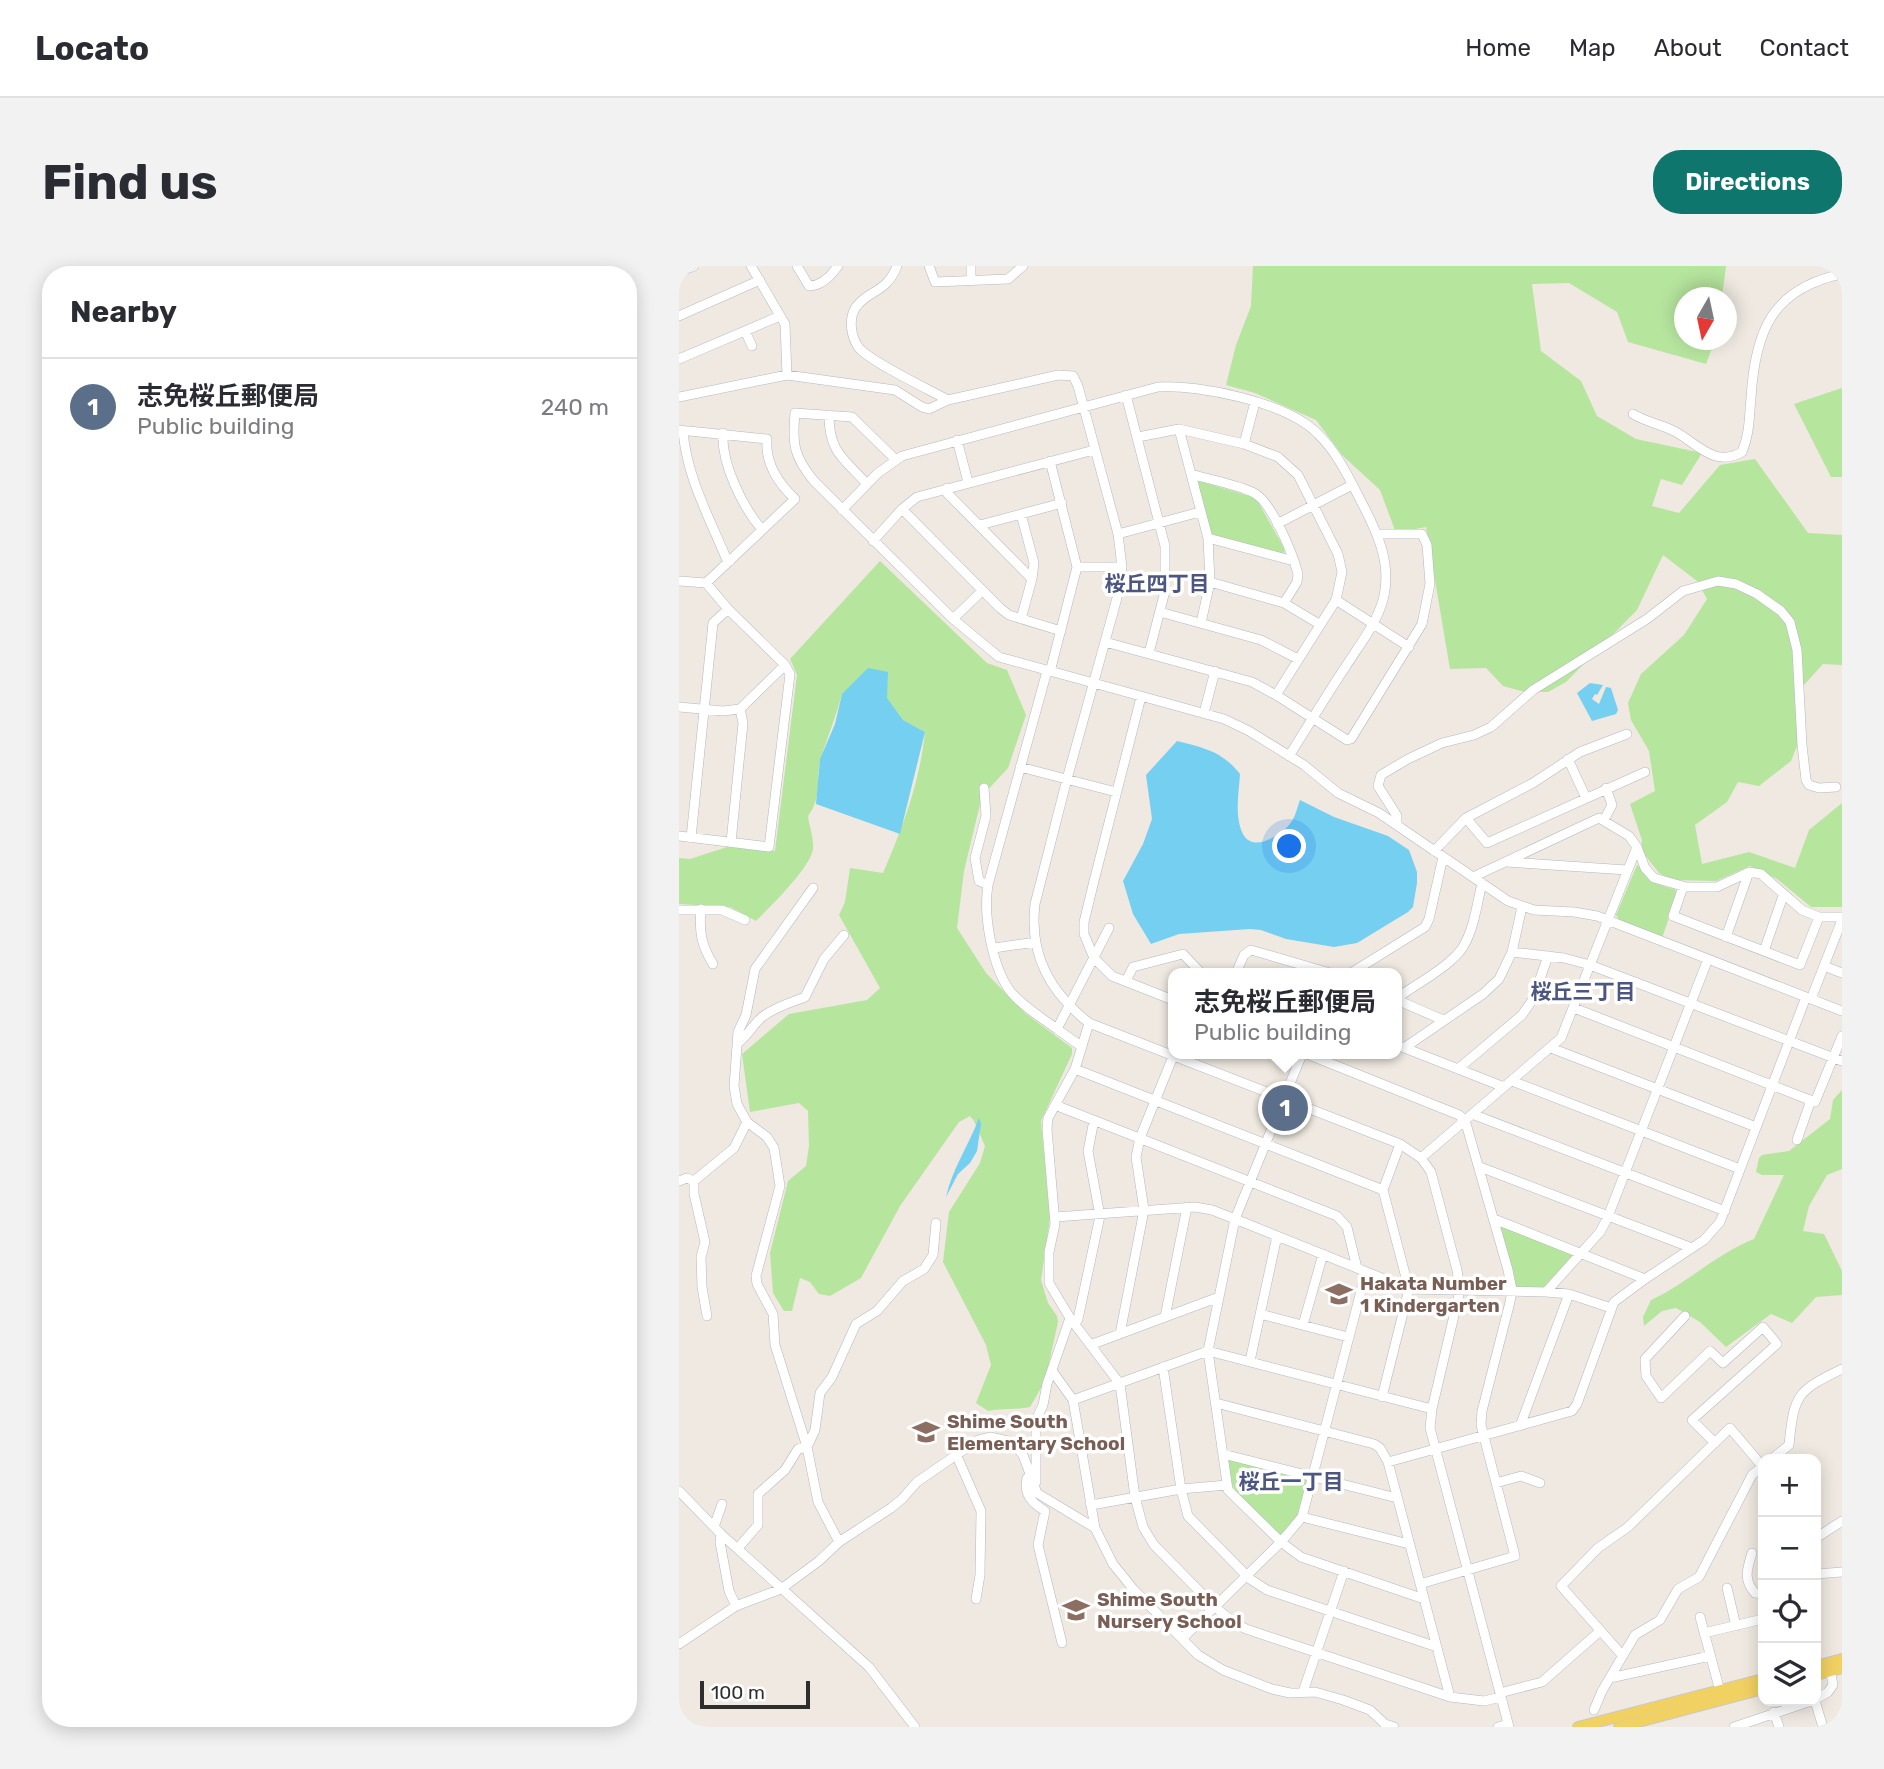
<!DOCTYPE html>
<meta charset="utf-8">
<style>
body{margin:0;font-family:Rubik,"Noto Sans JP",sans-serif;background:#f2f2f3;color:#2b2b33}
.controls{position:absolute;right:21px;bottom:21px;display:grid;overflow:hidden;border-radius:14px;box-shadow:0 4px 18px #0003}
.controls button{width:63px;height:63px;display:grid;place-items:center;padding:0;border:0;border-bottom:2px solid #e1e1e2;background:#fff;color:#2b2b33;font:35px sans-serif}
.compass{position:absolute;left:995px;top:21px;width:63px;height:63px;border-radius:50%;background:#fff;box-shadow:0 4px 18px #0003;rotate:189deg}
.scale{position:absolute;left:21px;bottom:18px;width:110px;box-sizing:border-box;padding-left:7px;border:4px solid #2e2e2e;border-top:0;font-size:19px;line-height:24px;white-space:nowrap;color:#2e2e2e;-webkit-text-stroke:5px #fff;paint-order:stroke}
.you{position:absolute;left:611px;top:581px;width:24px;height:24px;margin:-18px;border:5px solid #fff;border-radius:50%;background:#1a73e8;box-shadow:0 0 0 10px #1a73e833}
.badge{display:grid;place-items:center;width:46px;height:46px;border-radius:50%;background:#0f766e;color:#fff;font-size:23px;font-weight:700}
.pin{position:absolute;translate:-50% -50%;border:4px solid #fff;box-shadow:0 2px 7px #0006}
.popup{position:absolute;left:489px;top:702px;width:234px;height:91px;box-sizing:border-box;display:grid;place-content:center;border-radius:14px;background:#fff;filter:drop-shadow(0 2px 5px #0005);font-size:23px;white-space:nowrap;color:#7c7c81}
.popup b{font-size:26px;color:#2b2b33}
.popup::after{content:'';position:absolute;left:50%;top:100%;margin-left:-14px;border:14px solid transparent;border-top-color:#fff}
.list{margin:0;padding:0;list-style:none}
h2{display:flex;justify-content:space-between;align-items:center;height:91px;margin:0;padding:0 28px;font-size:30px}
h2 small{font-size:23px;font-weight:400;color:#7c7c81}
.list li{display:grid;grid-template-columns:46px 1fr auto;gap:21px;align-items:center;box-sizing:border-box;height:98px;padding:0 28px;border-top:2px solid #e1e1e2}
.list b{display:block;font-size:26px;white-space:nowrap}
.list p{margin:0;font-size:23px;white-space:nowrap;color:#7c7c81}
.list em{font-size:23px;font-style:normal;color:#7c7c81}
.icon{flex:none;width:38px;height:38px;fill:none;stroke:currentColor;stroke-width:2;stroke-linecap:round;stroke-linejoin:round}
.map{position:relative;flex:none;width:1163px;height:1461px;overflow:hidden;border-radius:28px}
header{display:flex;align-items:center;gap:42px;box-sizing:border-box;height:98px;padding:0 35px;background:#fff;border-bottom:2px solid #e1e1e2}
header strong{font-size:33px}
nav{display:flex;gap:38px;margin-inline-start:auto;font-size:24px}
.intro{display:flex;align-items:center;justify-content:space-between;box-sizing:border-box;height:168px;padding:0 42px}
h1{margin:0;font-size:49px}
.button{padding:18px 32px;border-radius:28px;background:#0f766e;color:#fff;font-size:24px;font-weight:700}
main{display:flex;gap:42px;padding:0 42px}
aside{flex:1;background:#fff;border-radius:28px;box-shadow:0 4px 18px #0003}
.map>svg:first-child{display:block}
.green{fill:#b6e59e}
.water{fill:#75cff0}
.lines{fill:none;stroke-linecap:round;stroke-linejoin:round}
.minor-casing{stroke:#b4b7c1;stroke-width:10}
.major-casing{stroke:#c9c9c9;stroke-width:12}
.minor{stroke:#fff;stroke-width:9}
.major{stroke:#f2d163;stroke-width:10}
.labels{text-anchor:middle;stroke-width:7;stroke-linejoin:round;paint-order:stroke}
.education-label{font-size:19px;font-weight:bold;fill:#785e54;stroke:#fff;text-anchor:start}
.neighbourhood-label{font-size:21px;font-weight:bold;fill:#4d5680;stroke:#fff}
</style>
<header>
<strong>Locato</strong>
<nav><a>Home</a><a>Map</a><a>About</a><a>Contact</a></nav>
</header>
<div class="intro"><h1>Find us</h1><a class="button">Directions</a></div>
<main>
<aside>
<h2>Nearby<small></small></h2>
<ul class="list">
<li><span class="badge" style="background:#5c6f8a">1</span><div><b>志免桜丘郵便局</b><p>Public building</p></div><em>240 m</em></li>
</ul>
</aside>
<div class="map">
<svg width="1163" height="1461" viewBox="0 0 1163 1461">
<rect width="100%" height="100%" fill="#efe9e1"/>
<path class="green" d="M574,0h473l-4,31 -37,1v42h30l-9,24 -78,-22 -11,-30 -48,-29 -37,1 9,67 40,30 16,35 39,23 66,14 -20,32 -21,-6 -9,27 27,7 41,-48 35,-6 53,74 34,2v130l-19,-1 -29,32 10,33 -13,32 -32,25 -21,-4 -11,20 -32,23 7,39 47,-12 46,16 14,-38 33,-27v104h-31l-34,-28 -27,-13 -34,15 -43,-1 -14,-7 -18,-23 1,-10 -12,-36 25,-13 -6,-40 -18,-31 -3,-17 13,-29 43,-39 23,-36 -10,-18 -34,-26 -26,55 -71,72 -18,10h-23l-22,-6 -17,-18 -36,1 -24,-142 -30,6 -16,-43 -38,-35 -26,-35 -61,-27 -29,-8 10,-40 15,-39z
M1163,122v89h-11l-37,-73z
M520,215l57,17 29,52 -2,4 -68,-18 -5,-4 -13,-47z
M201,295l107,102 20,7 19,45 -18,53 -26,28 -18,75 -7,57 29,45 39,40 47,35v6l-31,67 9,97 -9,62 7,23 9,13 1,6 -13,59 -15,26c-15,3 -27,1 -42,4l-12,-8 15,-38 -5,-20 -43,-83 6,-50 31,-49 5,-17 -11,-25 -4,-5 -11,6 -59,84 -39,72 -31,18 -11,-2 -9,-12 -10,-4 -8,33h-8l-11,-18 -3,-40 18,-72 18,-15 3,-20 -1,-35 -9,-8 -49,9 -8,-58 47,-40 78,-14 13,-12 -41,-73 6,-13 5,-34 33,5c20,-46 37,-92 42,-141l-22,-12 -17,-22 -44,-4c-6,22 -14,42 -21,63 -6,22 2,39 -13,59 1,10 6,22 5,32 0,17 -44,60 -57,73l-26,-14 -51,-3v-46l11,1 37,-12 48,4 22,-176 -7,-16z
M958,599c16,11 13,20 38,24l2,6 -15,43 -42,-17 -4,-6z
M1163,824v79l-15,6 -18,31 -6,25 21,3 18,37v24l-26,2 -24,26 -21,-9 -45,33 -26,-25 -24,-14 -14,3 -18,15 -1,-9 8,-17c37,-17 65,-46 103,-61l30,-64h-22l-6,-3 3,-14 3,-3 27,-4 41,-32 3,-19z
M821,959l74,29 -31,34h-29z
M551,1192l77,22 -7,36 -19,21c-18,-18 -64,-51 -51,-79z"/>
<path class="water" d="M189,402l20,4 -1,26 16,22 22,12 -25,102 -84,-30 4,-45 15,-35 7,-30z
M911,417l13,2 -6,10 -2,-1 -3,5 7,5 7,-17 5,1 7,22 -2,4 -24,7 -15,-28z
M498,475c27,7 45,10 63,33 -1,18 -6,42 3,60 10,19 36,2 46,-9 6,-6 8,-17 11,-25l34,17 54,19 21,14 8,22v11l-4,24 -5,5 -51,31 -23,4 -48,-8 -25,-9 -11,-1 -71,5 -28,10 -18,-30 -10,-33 20,-37 9,-25 -6,-44z
M300,852l2,6 -4,27 -7,12 -12,11 -12,23c6,-28 23,-52 33,-79z"/>
<g class="lines">
<defs>
<path id="minor" d="M72,0l34,58 2,51
M118,0l12,20c12,0 22,-10 29,-20
M218,0c-11,28 -28,23 -41,41 -8,12 -5,30 3,41 12,14 69,41 89,52
M250,0l6,16 73,-3 15,-13
M0,6l15,-6
M292,14v-14
M0,50l81,-36
M66,65l7,15
M0,93l101,-43
M447,129l39,151v45l-16,62
M0,131l108,-22 108,15 27,17 7,2 19,-9 110,-25 15,1 5,10 40,148 4,33 -5,31 -50,181 -32,125c-6,51 15,88 54,119l311,121 21,14 10,14 26,98 3,20 -28,119 -2,19 79,299
M954,148c13,8 27,10 41,17 23,12 40,37 68,21 8,-19 7,-35 9,-54 4,-67 21,-109 91,-124
M150,149c0,37 14,43 38,69
M500,163l29,109 2,44 -9,41
M0,164l88,9c-2,24 11,44 28,60l-89,84
M4,164c3,45 26,87 43,128l4,3
M44,167c-2,31 20,74 39,97
M459,171l41,-8 65,15 34,13 20,18 40,79 4,18 -6,28 -60,95
M278,174l11,42
M565,178l11,-42
M216,193l-43,-42 -57,-4c-3,31 -1,44 19,68l139,138 46,38 225,62 25,12 55,34 34,28 41,20 129,88 26,9 40,2 23,4 245,95
M512,208c19,6 46,10 63,19 18,9 39,62 44,81l-1,8 -13,21
M268,222v5l85,86 -11,40
M223,243l98,99 9,7 52,16
M163,244l36,-37 24,-17 256,-69c42,-3 130,16 160,47 20,19 32,46 45,71 15,29 28,58 21,91 -6,26 -24,48 -38,70 -20,30 -38,60 -57,90
M342,248l13,49 -2,16
M598,258l75,-39
M301,259l82,-22
M439,268l82,-22
M529,272l86,23
M194,275l29,-32 15,-12 177,-47
M398,301h45
M0,315l27,2 22,26 57,56 5,9 -21,173 -90,-11
M531,316l74,21 35,21
M657,334l73,47
M481,346l101,28 37,19
M274,353l29,-28
M426,376l147,40 24,13 71,45 4,-1 71,-115 8,-40 -3,-39 -5,-11h-44
M368,405l-59,214c-5,30 4,81 22,106 12,15 31,26 47,38l52,-101
M371,406l27,-105 -27,-106
M462,431l-48,188 -9,37v12l10,24 18,18 61,24
M0,441l44,4 17,-2 45,-44
M525,447l11,-42
M889,493l18,39
M341,501l96,25
M305,522l2,28 -11,42 4,23 9,4
M787,552l21,25 158,-71
M925,554l8,-15 -6,-17
M718,559v-9l-19,-30 3,-11 27,-16 34,-16 32,-8 17,-8 42,-37 114,-71 36,-28 35,-10 18,3 21,10 24,17 9,11 7,28 5,95 4,35 3,5 10,3 17,-1
M12,572l22,-215 15,-14
M52,576l12,-119 -3,-14
M755,585l32,-33 67,-35 47,-31 47,-18
M828,596l120,8
M794,611l126,-59 30,18 8,11 8,21 9,10 32,9h31l32,-15 12,2 41,36 17,7h23
M1004,621l-10,29 127,49 19,-48
M134,622l-58,81 -9,46 -8,17 -4,54 3,18 10,18 20,15 7,11 6,38 -24,90 1,8 16,30 2,31 32,102 11,55 21,40
M22,643c-2,22 0,36 12,55
M0,644h43l23,10
M1047,671l23,-65
M315,682l42,-6
M1085,685l19,-55
M833,686l52,6 26,7 252,96
M1145,700l18,7
M557,707l8,-18 7,-5 79,23
M672,707l74,-46 4,-8 14,-62
M447,715l7,-14 50,-13 18,19
M718,732c19,-14 53,-31 66,-51 11,-18 14,-43 19,-64
M1132,733l31,-79
M718,734l46,20
M895,742l241,94 27,-66
M410,757l-14,46 -27,49 -1,11 8,95 -6,28v31l21,35 50,66 15,113 8,30 11,18 61,62 18,15 13,7 204,68 34,4 17,-4
M378,763l25,18
M59,777c10,-8 15,-18 24,-26 13,-10 28,-14 43,-20l19,-38 20,-24
M718,779l107,42
M725,782l79,-54 16,-15 13,-27 10,-45
M872,782l205,79
M623,788l-67,165 -27,132 20,139 53,52 20,15 123,42
M628,788l152,61 6,5 43,150 4,20 -2,12 -28,109 -1,14 34,131 -95,28
M396,803l308,121 26,99 -27,108
M779,803l64,-54 11,-16 15,-43
M833,815l228,88
M376,839l282,111 10,11 10,41
M793,848l253,97
M1118,874l14,-40
M742,892l140,-120 76,-191
M801,901l212,81
M0,915l8,-3 7,3
M704,924l17,-46
M376,951l140,-10 17,3 23,9 174,70 137,3 23,2 42,14
M815,953l151,60
M867,1026l54,-60 7,-13 101,-260
M581,1048l88,23
M28,1050l-5,-29 -1,-30 4,-15 -11,-48v-13l40,-33 13,-26
M1006,1050l-40,43 1,17 15,22 49,-47 13,12 40,-36 14,17 -85,76 23,23
M486,1051l22,-110
M396,1059l3,-6 22,-103 -12,-65 6,-31
M624,1059l20,-71
M441,1068l24,-124 -8,-53 4,-19 34,-84
M411,1079l129,-48
M571,1095l27,-125
M484,1101l18,122 7,27 62,63 17,11 170,57
M374,1106l20,28 22,128 18,36 21,26 64,65 25,15 49,19 18,4 25,-1 28,8 27,10 15,14 9,3
M394,1134l135,-49 224,58
M537,1137l158,41 6,4 8,14 62,235
M841,1160l49,-132
M277,1188l25,57 -1,64 -4,24
M544,1188l174,44
M1093,1193l17,-14c5,-51 8,-54 53,-76
M709,1196l184,-51 5,-7 37,-102 31,-23 59,-39 16,-18 86,-225
M351,1210l-3,2c-4,16 5,25 18,33l-7,34 24,98
M357,1216v-62l7,-15 4,-21 23,-66
M817,1217l25,-7 19,7
M0,1225l42,43 148,133 46,60
M411,1237l7,1 84,-15 46,-4
M623,1251l107,27
M35,1261l8,-23
M42,1268l-1,8 9,49 7,15
M1137,1272l26,-17
M59,1282l20,-23v-31l27,-24 13,-21 9,-2 8,-17 5,-37 12,-16 24,-53 21,-13 26,-30 21,-12 9,-14 3,-32
M1073,1287c-5,16 -9,27 3,40l8,1
M1137,1308l26,-2
M1048,1322l9,38
M1021,1351l20,74
M1025,1367l59,-14
M503,1373l99,-97 21,-25 64,-245
M0,1378l57,-38 45,-17 38,-28 20,-19 52,-34 11,-9 15,-17 61,-42 12,-3 22,5 11,13 14,38 58,35
M943,1389l-61,-69 37,-38 30,-21 102,-99 33,39
M931,1412l100,-22
M624,1426l41,-121
M821,1427l42,-11 57,-50
M1137,1433l12,-7 5,-7 -3,-17
M1136,1435l8,26
M915,1444l8,-19 33,-56 25,-15 18,-31 21,-12 53,-102 11,-9
M1095,1446l5,15
M819,1461l10,-3
M1055,1461l77,-26"/>
<path id="major" d="M1137,1400l26,-7
M1137,1409l26,-7
M899,1461l185,-48
M940,1461l144,-38"/>
</defs>
<use href="#minor" class="minor-casing"/>
<use href="#major" class="major-casing"/>
<use href="#minor" class="minor"/>
<use href="#major" class="major"/>
</g>
<defs>
<symbol id="school-bare" viewBox="-9 -9 18 18"><path d="M0-5L7-2L0 1L-7-2ZM-4 1L0 2.5L4 1V4Q0 6-4 4Z" fill="#8d6e63" stroke="#fff" stroke-width="2.5" paint-order="stroke"/></symbol>
</defs>
<g fill-rule="evenodd">
<use href="#school-bare" x="641" y="1009" width="38" height="38"/>
<use href="#school-bare" x="228" y="1147" width="38" height="38"/>
<use href="#school-bare" x="378" y="1325" width="38" height="38"/>
</g>
<g class="labels">
<g class="education-label">
<text x="681" y="1024">Hakata Number<tspan x="681" dy="22">1 Kindergarten</tspan></text>
<text x="268" y="1162">Shime South<tspan x="268" dy="22">Elementary School</tspan></text>
<text x="418" y="1340">Shime South<tspan x="418" dy="22">Nursery School</tspan></text>
</g>
<g class="neighbourhood-label">
<text x="478" y="325">桜丘四丁目</text>
<text x="904" y="733">桜丘三丁目</text>
<text x="612" y="1223">桜丘一丁目</text>
</g>
</g>
</svg>
<div class="controls">
<button>+</button>
<button>−</button>
<button><svg class="icon" aria-label="locate" viewBox="0 0 24 24"><circle cx="12" cy="12" r="6"/><path d="M12 2v4M12 18v4M2 12h4M18 12h4"/></svg></button>
<button><svg class="icon" aria-label="layers" viewBox="0 0 24 24"><path d="M12 4l9 5-9 5-9-5zM3 14l9 5 9-5"/></svg></button>
</div>
<svg class="compass" viewBox="-18 -18 36 36"><path d="M0-13l5 13h-10z" fill="#e53935"/><path d="M0 13l5-13h-10z" fill="#7c7c81"/></svg>
<div class="scale">100 m</div>
<div class="you"></div>
<div class="pin badge" style="left:606px;top:842px;background:#5c6f8a">1</div>
<div class="popup"><b>志免桜丘郵便局</b>Public building</div>
</div>
</main>
